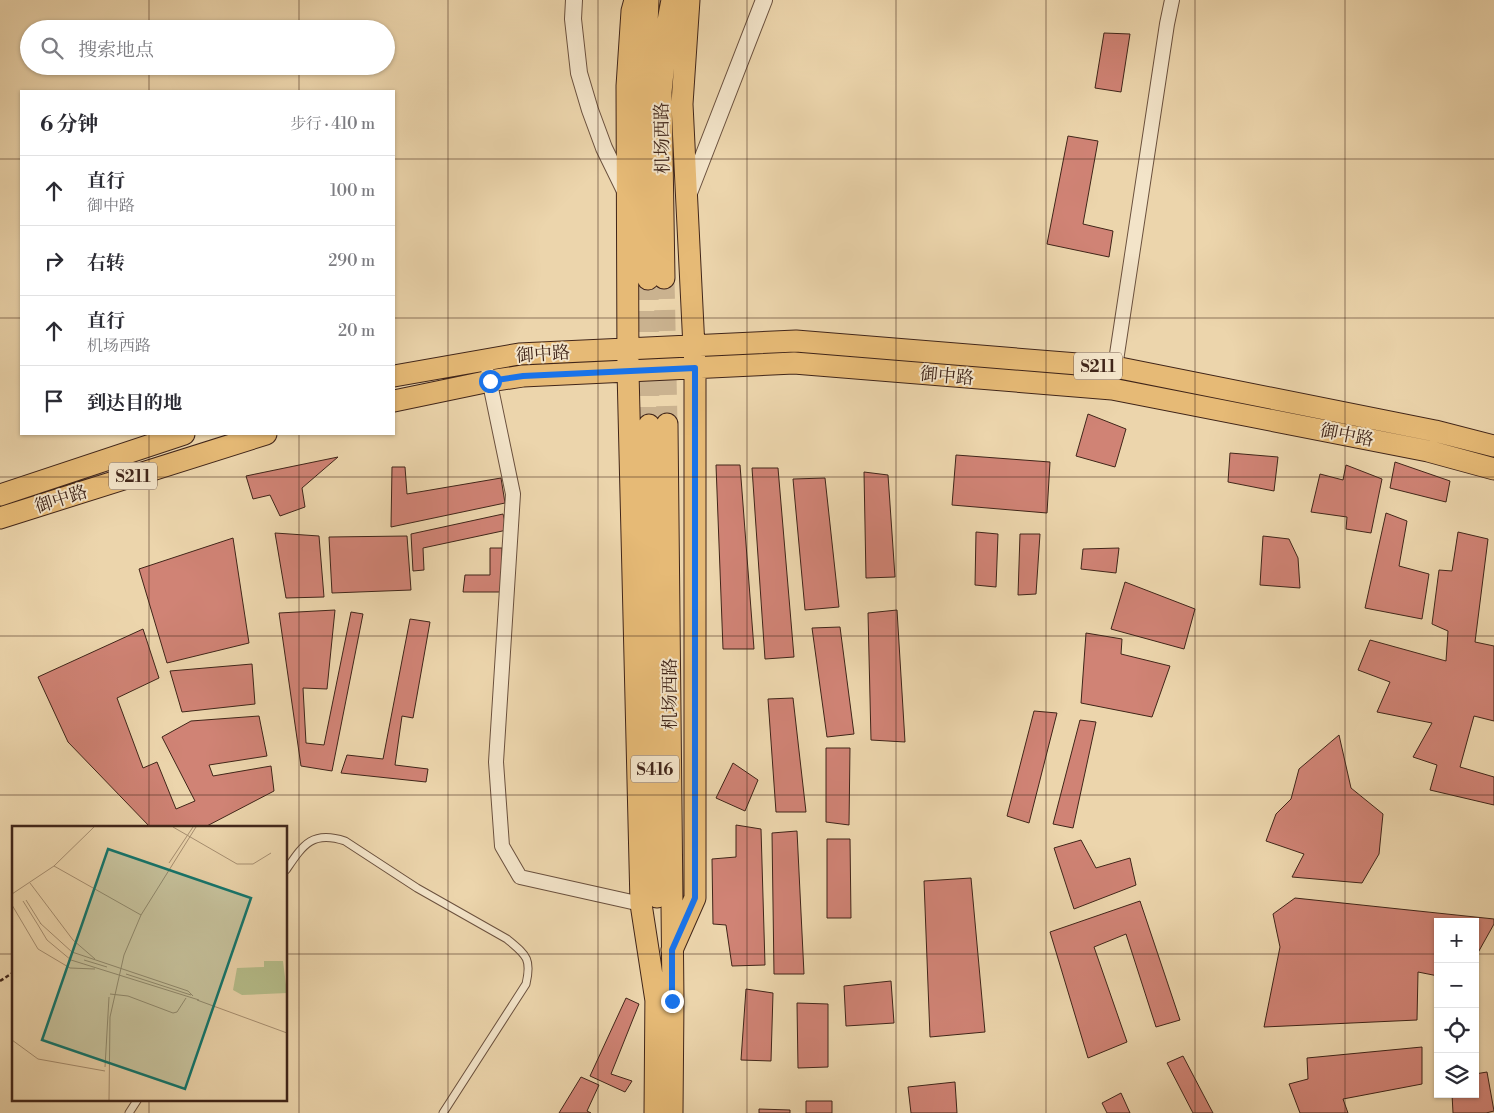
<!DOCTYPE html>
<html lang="zh">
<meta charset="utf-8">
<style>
body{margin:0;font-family:"Libre Bodoni","Noto Serif SC",serif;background:#f2f2f3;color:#2b2b33}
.controls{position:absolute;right:15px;bottom:15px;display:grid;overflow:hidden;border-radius:0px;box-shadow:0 1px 4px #0004}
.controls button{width:45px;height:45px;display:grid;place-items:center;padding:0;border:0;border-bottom:1px solid #e1e1e2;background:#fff;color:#2b2b33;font:25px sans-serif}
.stop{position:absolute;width:15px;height:15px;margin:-11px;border:4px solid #1a73e8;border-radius:50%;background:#fff}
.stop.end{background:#1a73e8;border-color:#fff;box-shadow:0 1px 5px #0008}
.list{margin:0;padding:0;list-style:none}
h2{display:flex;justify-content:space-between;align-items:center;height:65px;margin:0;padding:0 20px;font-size:21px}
h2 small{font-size:16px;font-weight:400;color:#7c7c81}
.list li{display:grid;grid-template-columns:32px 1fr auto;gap:15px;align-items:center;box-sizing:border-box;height:70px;padding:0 20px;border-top:1px solid #e1e1e2}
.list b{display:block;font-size:19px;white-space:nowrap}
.list p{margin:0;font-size:16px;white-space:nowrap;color:#7c7c81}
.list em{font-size:16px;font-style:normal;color:#7c7c81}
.icon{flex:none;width:28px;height:28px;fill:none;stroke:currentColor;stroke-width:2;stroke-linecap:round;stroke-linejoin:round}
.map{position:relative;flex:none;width:1494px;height:1113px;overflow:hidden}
.search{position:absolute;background:#fff;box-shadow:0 1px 4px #0004;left:20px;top:20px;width:375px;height:55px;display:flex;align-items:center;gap:12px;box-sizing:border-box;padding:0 18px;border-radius:28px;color:#7c7c81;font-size:19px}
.panel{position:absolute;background:#fff;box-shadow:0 1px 4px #0004;left:20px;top:90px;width:375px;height:345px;border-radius:0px}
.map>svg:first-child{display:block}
.building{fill:#d08375;stroke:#402519}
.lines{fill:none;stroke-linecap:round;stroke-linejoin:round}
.primary-tunnel{stroke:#cab28f;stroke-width:21;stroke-dasharray:21 11;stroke-linecap:butt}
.service-casing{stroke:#6b513e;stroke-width:9}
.minor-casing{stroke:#6b513e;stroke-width:16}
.tertiary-casing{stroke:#6b513e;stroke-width:18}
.primary-casing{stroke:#402519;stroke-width:23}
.path{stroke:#402519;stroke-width:2.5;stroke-dasharray:4 2.5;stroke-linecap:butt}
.service{stroke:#f3e4c9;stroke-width:7}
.minor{stroke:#f3e4c9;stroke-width:14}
.tertiary{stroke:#f3e4c9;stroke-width:16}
.primary{stroke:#e6ba76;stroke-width:21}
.route{stroke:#1a73e8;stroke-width:6}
.grid{fill:none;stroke:#402519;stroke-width:1;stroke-opacity:0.55}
.labels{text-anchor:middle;stroke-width:4;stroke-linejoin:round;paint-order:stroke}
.shield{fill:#f3e4c9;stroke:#765e4e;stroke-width:1}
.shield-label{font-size:16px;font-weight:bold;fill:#402519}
.street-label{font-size:18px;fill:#402519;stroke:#f3e4c9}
.inset-road{fill:none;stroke:#a78f71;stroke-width:1}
.view{fill:#0f766e;fill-opacity:0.15;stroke:#0f766e;stroke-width:2.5}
.inset-edge{fill:none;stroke:#402519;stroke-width:2.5}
</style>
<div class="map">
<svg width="1494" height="1113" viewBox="0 0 1494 1113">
<rect width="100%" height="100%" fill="#ecd5ac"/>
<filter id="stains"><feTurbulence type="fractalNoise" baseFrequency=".004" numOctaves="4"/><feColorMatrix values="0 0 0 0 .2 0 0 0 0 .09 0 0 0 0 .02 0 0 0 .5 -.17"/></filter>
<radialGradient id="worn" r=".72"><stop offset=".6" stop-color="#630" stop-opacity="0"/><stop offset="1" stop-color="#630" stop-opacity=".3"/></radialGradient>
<path class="building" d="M1104,33l26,1 -9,58 -26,-4z
M1068,136l30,5 -15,83 30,7 -4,26 -62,-13z
M1088,414l38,15 -11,38 -39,-11z
M1230,453l48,4 -4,34 -46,-9z
M956,455l94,7 -3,51 -95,-8z
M338,457l-36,31 3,19 -25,9 -10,-21 -17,4 -7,-23z
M1395,462l55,19 -4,21 -56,-14z
M716,465h24l14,184h-31z
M1346,465l36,14 -11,54 -25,-4 1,-12 -36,-5 9,-38 23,6z
M392,467h13l2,27 94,-16 4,25 -114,24z
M752,468h26l16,189 -29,2z
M864,472l24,3 7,102 -29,1z
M825,478l14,129 -34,3 -12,-131z
M1386,513l21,8 -8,45 30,8 -7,45 -57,-11z
M503,514l4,16 -84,18 1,22 -11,1 -2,-37z
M976,532l22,2 -2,53 -21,-2z
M1458,532l30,7 -13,103 19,4v75l-20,-5 -14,51 34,10v28l-64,-15 7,-25 -24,-8 19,-34 -55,-11 13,-30 -32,-12 12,-30 76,21 2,-30 -16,-7 7,-54 13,1z
M275,533l44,3 5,61 -38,1z
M1020,534h20l-4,60 -18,1z
M407,536l4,54 -79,3 -3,-56z
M1263,536l26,3 9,19 2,30 -40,-3z
M233,538l16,105 -82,20 -28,-94z
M490,548h12l-1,44h-38l2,-17h25z
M1119,548l-3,25 -35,-4 2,-20z
M1125,582l70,27 -11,40 -73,-20z
M335,610l-8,79 -24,-1 3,55 18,2 27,-133 12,2 -31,157 -31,-5 -22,-153z
M897,610l8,132 -34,-2 -3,-127z
M410,619l20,3 -17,96 -11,-2 -7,49 33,4 -2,13 -85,-9 6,-18 36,4z
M840,627l14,107 -27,3 -15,-109z
M143,629l16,49 -42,20 26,70 14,-6 19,47 19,-8 -33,-64 29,-16 68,-5 8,40 -58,9 4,11 58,-10 3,25 -69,36h-55l-82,-85 -30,-65z
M1086,633l36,6 -1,15 49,12 -18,51 -71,-14z
M252,664l3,40 -73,8 -12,-41z
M793,698l13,114h-30l-8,-113z
M1034,711l23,2 -28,110 -22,-7z
M1080,720l16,2 -23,106 -20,-4z
M1339,735l12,53 32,26 -4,40 -17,29 -70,-6 12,-23 -38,-13 10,-27 15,-15 8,-30z
M826,748h24l-1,77 -23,-3z
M733,763l25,17 -13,31 -29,-13z
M736,825l25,4 4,136 -33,1 -6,-41 -13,-1 -1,-65 24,-2z
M797,831l7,143h-30l-2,-141z
M827,839h23l1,79h-24z
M1081,840l15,28 34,-10 6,27 -62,24 -20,-61z
M971,878l14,154 -55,5 -6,-156z
M1295,898l199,21v5l-19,34v-36h-37v54l-20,-4 -1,48 -153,7 16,-80 -7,-33z
M1140,901l40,119 -24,7 -30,-93 -32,13 33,95 -39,16 -38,-126z
M891,981l3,42 -48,3 -2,-40z
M746,989l27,4 -2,68 -30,-1z
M626,998l13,6 -28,70 21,7 -7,11 -35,-16z
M797,1003l31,1v63l-30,1z
M1422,1047v37l-79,15 5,14h-48l-11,-29 19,-5 -1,-21z
M1183,1056l30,57h-20l-26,-50z
M1487,1072l7,39 -8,2h-33l-1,-19h23v-20z
M581,1077l18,8 -12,26 4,2h-32z
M955,1082l2,31h-46l-3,-26z
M1121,1093l9,20h-23l-5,-10z
M806,1101h26v12h-26z
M759,1109l31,1v3h-31z"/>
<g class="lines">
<path class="primary-tunnel" d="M664,278l3,146
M648,279l1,146"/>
<defs>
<path id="service" d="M286,870c17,-25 26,-40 59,-29l72,47 90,51c19,16 25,19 19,45l-83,129
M129,1113l9,-14"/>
<path id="minor" d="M488,374l25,120 -17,268 6,84 18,31 121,27
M1114,374l53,-350 5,-24"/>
<path id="tertiary" d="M574,0l-1,19 6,54 11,37 14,38 22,45
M689,193l75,-193"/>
<path id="primary" d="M635,0l-3,11 -5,75 1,285 13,533 15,97
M664,278l-3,-186 7,-71 4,-21
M648,279l-5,-156 5,-123
M394,376l125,-22 277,-13 319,26 320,64 59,15
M394,401l96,-20 33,-5 271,-13 318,26 316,62 66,18
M667,424l6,577 -1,112
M649,425l8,472
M0,495l184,-61
M0,518l266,-84
M672,950l23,-52v-530l-13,-264 7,-104
M655,1113l1,-125"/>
</defs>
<use href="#service" class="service-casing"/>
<use href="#minor" class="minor-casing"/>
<use href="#tertiary" class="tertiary-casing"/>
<use href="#primary" class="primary-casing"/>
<path class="path" d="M0,981l14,-9"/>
<use href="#service" class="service"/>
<use href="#minor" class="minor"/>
<use href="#tertiary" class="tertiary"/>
<use href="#primary" class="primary"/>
</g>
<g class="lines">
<path class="route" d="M490,381l33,-5 172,-8v530l-23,52v51"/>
</g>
<path class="grid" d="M149,0v29M299,0v29M448,0v1113M598,0v1113M747,0v1113M896,0v1113M1046,0v1113M1195,0v1113M1345,0v1113M149,66v25M299,66v25M0,159h21M394,159h1100M0,318h21M394,318h1100M149,434v393M299,434v679M0,477h1494M0,636h1494M0,795h1494M0,954h14M286,954h1152M1475,954h19M149,1099v14"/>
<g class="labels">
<g class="shield">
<rect x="1074" y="352.5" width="48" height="27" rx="4"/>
<rect x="109" y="462.5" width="48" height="27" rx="4"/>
<rect x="631" y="755.5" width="48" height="27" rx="4"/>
</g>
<g class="shield-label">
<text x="1098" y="372">S211</text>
<text x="133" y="482">S211</text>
<text x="655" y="775">S416</text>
</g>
<g class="street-label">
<text transform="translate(662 138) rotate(-91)" y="6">机场西路</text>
<text transform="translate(543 354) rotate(-4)" y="6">御中路</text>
<text transform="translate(947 376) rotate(5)" y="6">御中路</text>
<text transform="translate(1347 435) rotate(11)" y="6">御中路</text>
<text transform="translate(61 499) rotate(-18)" y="6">御中路</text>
<text transform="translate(670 694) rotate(-90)" y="6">机场西路</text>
</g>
</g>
<g transform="translate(12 826)">
<rect width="275" height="275" fill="#ecd5ac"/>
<path d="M252,135h19l4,32 -45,2 -9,-5 4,-22 27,-1z" fill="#b6be8b"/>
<path class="inset-road" d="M161,1l64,37h16l18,-11M157,37l24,-36M42,40l87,49M18,57l43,57 22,19M0,68l42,-28 40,-39M14,74l15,24M11,75l15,24M0,79l26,44 32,19 25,1M28,97l32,29 116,39 5,5M26,99l9,15 24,20 128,40M72,134l23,7M114,148l65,21M98,168l18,2 45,17 4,-1 9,-14M185,174l90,33M0,214l26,19 67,12M93,241l4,-70M97,274l1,-83 14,-62 17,-40 55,-88"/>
<path class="view" d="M96,23l143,49 -66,191 -143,-49z"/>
<rect width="275" height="275" class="inset-edge"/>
</g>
<rect width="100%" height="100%" filter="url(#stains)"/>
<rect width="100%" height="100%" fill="url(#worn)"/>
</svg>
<div class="controls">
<button>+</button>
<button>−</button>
<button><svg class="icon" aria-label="locate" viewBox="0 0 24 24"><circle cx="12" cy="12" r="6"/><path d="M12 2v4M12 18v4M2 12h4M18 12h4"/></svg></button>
<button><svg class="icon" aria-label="layers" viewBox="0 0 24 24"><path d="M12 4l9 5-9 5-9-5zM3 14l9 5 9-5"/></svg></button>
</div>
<div class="stop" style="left:490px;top:381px"></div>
<div class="stop end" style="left:672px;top:1001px"></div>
<div class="search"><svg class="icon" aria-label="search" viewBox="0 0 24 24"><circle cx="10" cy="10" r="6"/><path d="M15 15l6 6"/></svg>搜索地点</div>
<section class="panel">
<h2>6 分钟<small>步行 · 410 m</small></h2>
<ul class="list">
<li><svg class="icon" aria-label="ahead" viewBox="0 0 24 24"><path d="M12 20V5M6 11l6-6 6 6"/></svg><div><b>直行</b><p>御中路</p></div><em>100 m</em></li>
<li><svg class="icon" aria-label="right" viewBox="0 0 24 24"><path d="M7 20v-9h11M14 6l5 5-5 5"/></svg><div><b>右转</b></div><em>290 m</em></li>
<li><svg class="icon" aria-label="ahead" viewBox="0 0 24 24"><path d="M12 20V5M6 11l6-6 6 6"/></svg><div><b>直行</b><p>机场西路</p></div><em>20 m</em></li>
<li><svg class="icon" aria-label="arrive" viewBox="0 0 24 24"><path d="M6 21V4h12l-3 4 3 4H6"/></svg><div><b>到达目的地</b></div></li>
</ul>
</section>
</div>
